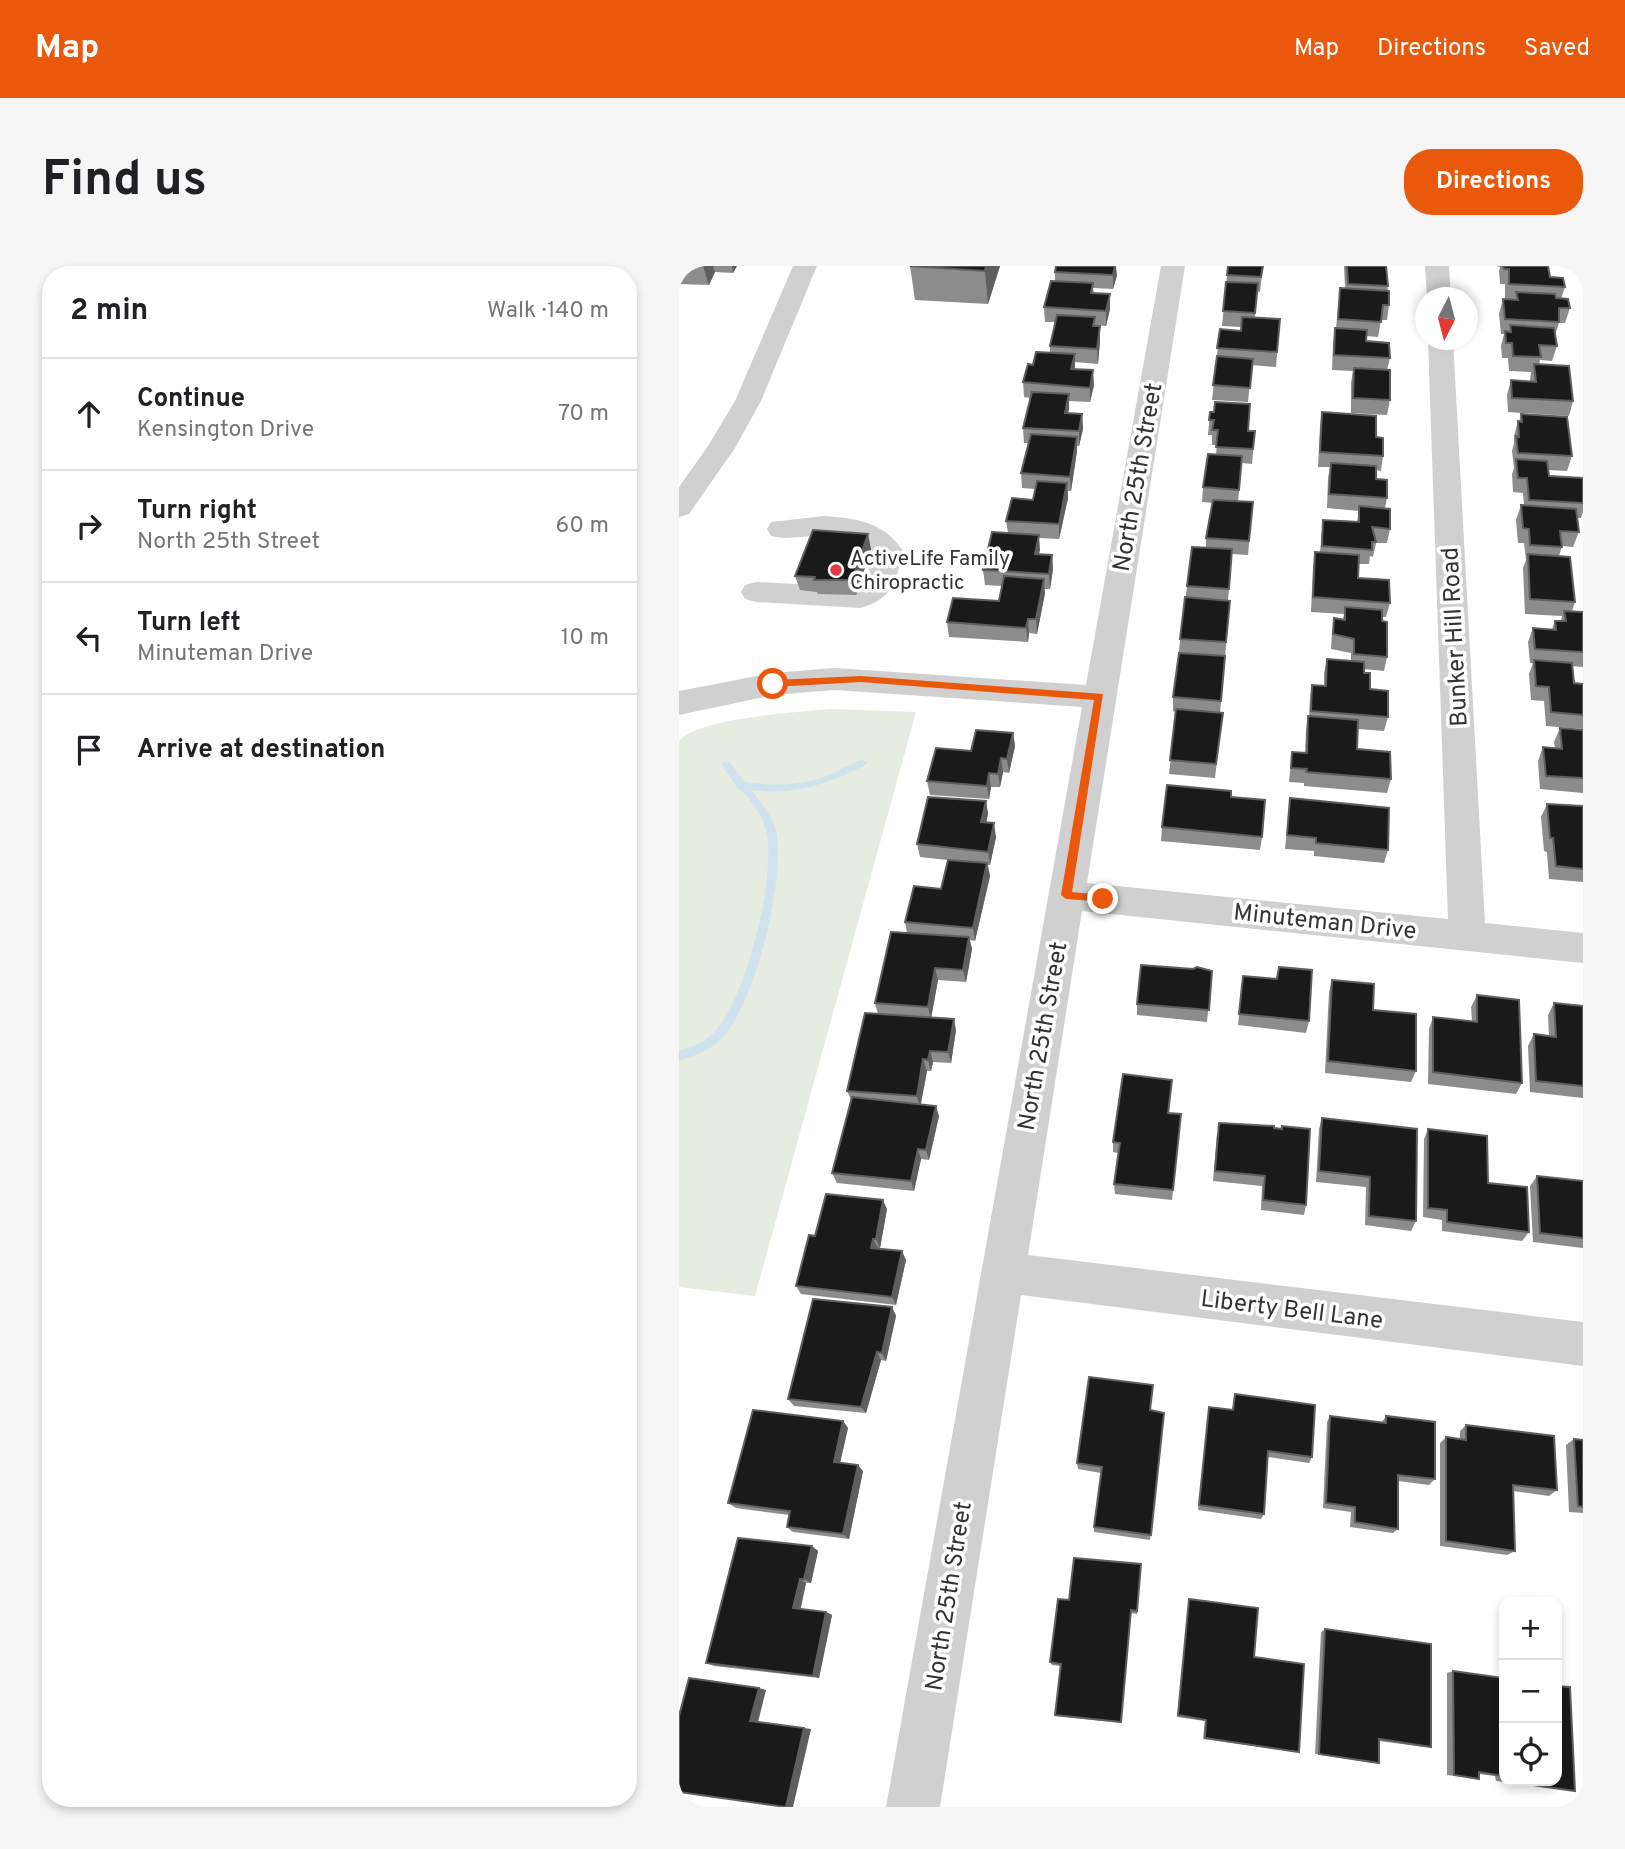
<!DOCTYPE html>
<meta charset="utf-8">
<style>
body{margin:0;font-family:Overpass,sans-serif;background:#f6f6f6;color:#202124}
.controls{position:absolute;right:21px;bottom:21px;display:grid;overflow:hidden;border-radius:14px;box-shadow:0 4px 10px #0003}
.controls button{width:63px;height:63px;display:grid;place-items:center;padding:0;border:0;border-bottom:2px solid #e0e0e0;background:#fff;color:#202124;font:35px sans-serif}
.compass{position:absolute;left:736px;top:21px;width:63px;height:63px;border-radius:50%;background:#fff;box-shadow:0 4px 10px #0003;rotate:186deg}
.stop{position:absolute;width:21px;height:21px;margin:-16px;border:5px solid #ea580c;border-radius:50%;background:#fff}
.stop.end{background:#ea580c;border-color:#fff;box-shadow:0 2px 7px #0008}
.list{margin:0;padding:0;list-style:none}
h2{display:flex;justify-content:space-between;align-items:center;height:91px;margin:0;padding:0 28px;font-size:30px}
h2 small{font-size:23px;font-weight:400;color:#757577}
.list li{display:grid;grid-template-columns:46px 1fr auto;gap:21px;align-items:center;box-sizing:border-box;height:112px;padding:0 28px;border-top:2px solid #e0e0e0}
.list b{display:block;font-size:26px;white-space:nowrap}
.list p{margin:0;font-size:23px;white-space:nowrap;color:#757577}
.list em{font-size:23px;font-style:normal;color:#757577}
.icon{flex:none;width:38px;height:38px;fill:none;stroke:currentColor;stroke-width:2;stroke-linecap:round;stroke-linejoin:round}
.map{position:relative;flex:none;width:904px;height:1541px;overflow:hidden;border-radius:28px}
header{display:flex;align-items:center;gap:42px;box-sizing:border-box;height:98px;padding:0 35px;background:#ea580c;color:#fff}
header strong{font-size:33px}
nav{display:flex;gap:38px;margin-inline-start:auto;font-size:24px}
.intro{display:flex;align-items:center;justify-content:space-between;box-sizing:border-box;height:168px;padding:0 42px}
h1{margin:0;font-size:49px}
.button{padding:18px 32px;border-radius:28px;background:#ea580c;color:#fff;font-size:24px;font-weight:700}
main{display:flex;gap:42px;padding:0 42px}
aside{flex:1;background:#fff;border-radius:28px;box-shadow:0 4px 10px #0003}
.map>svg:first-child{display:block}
.green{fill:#e6ecdf}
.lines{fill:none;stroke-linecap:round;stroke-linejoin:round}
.stream{fill:#cfe2ee;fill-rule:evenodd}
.minor{fill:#d0d0d0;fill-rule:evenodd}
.wall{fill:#8c8c8c}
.shaded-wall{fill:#5f5f5f}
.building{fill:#1a1a1a;stroke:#5f5f5f;stroke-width:2}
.route{fill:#ea580c}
.poi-dot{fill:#e63946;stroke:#fff;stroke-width:2.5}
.labels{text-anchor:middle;stroke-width:7;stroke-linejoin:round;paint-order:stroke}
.far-poi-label{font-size:21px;fill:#333;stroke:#fff;text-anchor:start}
.street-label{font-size:24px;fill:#333;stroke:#fff}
</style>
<header>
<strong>Map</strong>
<nav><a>Map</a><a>Directions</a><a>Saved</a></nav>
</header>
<div class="intro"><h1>Find us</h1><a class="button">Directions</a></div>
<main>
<aside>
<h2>2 min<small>Walk · 140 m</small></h2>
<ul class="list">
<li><svg class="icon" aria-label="ahead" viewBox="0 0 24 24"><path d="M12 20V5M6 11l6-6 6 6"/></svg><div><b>Continue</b><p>Kensington Drive</p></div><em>70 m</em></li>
<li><svg class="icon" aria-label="right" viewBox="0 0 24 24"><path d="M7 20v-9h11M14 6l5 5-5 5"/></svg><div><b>Turn right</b><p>North 25th Street</p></div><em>60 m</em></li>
<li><svg class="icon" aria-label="left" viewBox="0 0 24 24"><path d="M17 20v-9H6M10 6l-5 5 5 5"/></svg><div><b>Turn left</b><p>Minuteman Drive</p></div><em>10 m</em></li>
<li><svg class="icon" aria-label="arrive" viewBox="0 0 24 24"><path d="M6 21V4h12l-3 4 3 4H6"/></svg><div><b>Arrive at destination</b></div></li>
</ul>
</aside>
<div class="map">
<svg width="904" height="1541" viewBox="0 0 904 1541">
<rect width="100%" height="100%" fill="#fff"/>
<path class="green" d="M151,443l86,3 -161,584 -76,-9v-546c20,-23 119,-29 151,-32z"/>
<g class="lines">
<path class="stream" d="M183,494l3,1 2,2 -2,2c-37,19 -72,31 -114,25 10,12 21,26 25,41 10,46 -21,174 -55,208 -11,11 -27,17 -42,22v-10c13,-4 28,-10 37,-21 31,-35 61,-154 50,-200 -3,-14 -18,-36 -30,-43l-1,-3 -14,-20 2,-2h6l16,20c28,4 55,4 82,-6 12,-5 23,-12 35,-16z"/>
<path class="minor" d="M114,0h24l-56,135 -26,47 -46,66 -10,3v-30l29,-41 27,-45z
M482,0h24l-98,617 361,36 -20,-579h25l32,583 98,10v30l-501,-52 -54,344 555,67v44l-562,-71 -81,512h-54l196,-1100 -247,-17 -62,5 -94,20v-24l94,-18 62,-5 251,17z
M746,0h24l2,32h-24z
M145,250c32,2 60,6 79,35 -7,30 -10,48 -43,57l-104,-6 -11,-3 -4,-7 4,-7 11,-3 98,5 12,-8 7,-27c-24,-32 -71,-8 -102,-16l-4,-7 4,-7z"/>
</g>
<path class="wall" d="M0,0h58l-4,7 -18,-1 -6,13 -30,-1z
M231,0h90l-12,38 -73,-4z
M549,0h35l-3,26 -3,-1 -2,27 25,1 -4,48 -24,-2 -4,37 -36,-2 8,-71 21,2v-4l-19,-1z
M665,0h42l3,39 -2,15h-6l-3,17 -12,-1v5l24,17 -3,12 3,30 -3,15 -36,-2v-30l2,-12 -21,-1 1,-27 2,-15h1l4,-40h5z
M817,0h52l2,11 15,10 -4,12 9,9 -5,15h-6l-4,12 2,11 -5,15 -12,-1 -1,5 34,36 -4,15 -61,-4 -1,-17 4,-15 19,1 1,-9 -22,-1 -1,-13h-6l-1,-12 3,-12h-3l-2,-20 4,-15h2v-15h-5l-1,-13 1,-4z
M376,6l62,3 -4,14 -20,-1 1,5 16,1v15l-4,17 -10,-1 4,1v15l-2,23 -23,-2v7l19,16 -4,17 -21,-1 -1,13h14l1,15 -4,17h-2v5l-6,40h-3v7l-9,41 -20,-1v16l13,1 1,14 -3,20h-6l1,4 -8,41 -8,-1 -1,9 -79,-5 -2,-15 52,-21 3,-15 -17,-1 -2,-15 25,-37 -2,-12 27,-21 2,-11 -13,-1 -1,-15 7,-30h-4l-1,-15 7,-30 -6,-1 -1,-15 10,-17 17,-12v-7l5,-24h-10l-1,-15 11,-26z
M531,146l38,19h7l-3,33 -10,-1 -4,38 15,1 -5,53 -16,-1 -4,46 2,1 -10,112 1,14 -6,51 -46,-4 7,-62 -3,-1v-14l14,-111 19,-38v-10l7,-35 -11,-1 1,-15 13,-33 1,-9h-5v-10h-4z
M643,146l54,25 7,19 -2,15 -5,-1v9l11,19 -2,10 5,21 -3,14h-11l-3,14 -3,-1 -1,8h-11v14l32,25 -4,14h-4l5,40 -3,14 -20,-2v4l6,16 18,28 -4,14 -26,-2 -1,20 34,30 -4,14 -83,-7v-3l-15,-1 3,-30 13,1 1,-23 2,-14h1l1,-17 2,-14 12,1v-13l3,-14 24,2v-8l-20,-4 1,-16 2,-15 9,1 1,-5 -33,-2 2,-46 2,-14h5l3,-32 34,2 2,-11 -32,-3 1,-30 2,-11h-12l2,-40z
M842,148l51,42 -5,15 -19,-1 1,6 34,2v34l-2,6h-4l2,14 -6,15 -11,-1 -3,10 16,46 -3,9 11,1v55l-11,-1 2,17 9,1v45l-37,-3 -2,-25 -13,-1 -2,-26 4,-11h-3l-2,-21 5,-14 19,1 3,-8h6l1,-5 -37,-2 -2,-46 3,-8 -2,-17h-6l-2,-23 5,-15h3l-1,-12 -10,-1 -1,-18 2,-6 -2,-17 2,-8v-7l4,-15 1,1z
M192,283l-15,46 -38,-1 -1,-2 -17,-2 -5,-14z
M881,462l23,2v63l-43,-4 -2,-28 5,-14 12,1 -1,-6z
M334,467l2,13 -6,27 -6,-1 -3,15h-9l-2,12 -59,-4 -3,-14 44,-30z
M552,531l31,40 -2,13 -99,-9 1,-14z
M611,532l98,52 -4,13 -70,-7v-5l-29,-2z
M307,535l2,13 -2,9 10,14 -6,28h-2l2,11 -15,65 -5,-1 2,9 -6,33 -28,-2 -7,37 25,13 -5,33 -18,-1 -2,9h-4l-6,33 18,12 -10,44 -8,-1 -7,32 -77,-8 -5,-10 19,-73 -4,-9 31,-77 -3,-11 32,-70 -2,-11 36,-33 7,-29 -28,-3 -3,-13z
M868,538l36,2v76l-34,-3 -2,-27 -3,-1 -3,-34z
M600,701l30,54 -3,12 -68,-8 5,-49 33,3z
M533,705l-5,51 -70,-7v-11z
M653,714l41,30 43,61 -5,11 -86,-9 4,-81z
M798,729l45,88 -6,11 -88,-10 1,-55 4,-12 39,4 -1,-14z
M875,737l29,3v92l-53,-6 -2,-46 6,-12 15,2 -1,-21z
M493,814l-3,33 12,1 -9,86 -57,-6 -1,-10 4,-31 -5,-1v-10z
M643,852l94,103 -5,10 -46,-6 1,-38 -50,-5 3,-53z
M595,862l32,77 -2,10 -43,-5 1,-24 -49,-5 4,-48z
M749,863l60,54 41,49 -7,9 -80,-10v-11l-19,-3 1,-78z
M858,910l46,5v67l-50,-6 -3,-56z
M208,943l-7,39 -2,1 28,11 -10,45 -95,-11 -5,-8z
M213,1041l4,9 -10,45 -5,-1 -15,53 -72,-7 -6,-7z
M556,1128l77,63 -3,6 -41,-6 -4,57 -3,5 -63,-9 11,-103 23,3z
M471,1144l14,3 -14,127 -56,-8v-5l7,-54 -23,-4 -1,-6z
M651,1150l52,6 4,-6 49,63 -6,6 -31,-4v48l-5,4 -43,-6 1,-15 -28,-4 4,-86z
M164,1155l5,7 -8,35 23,8 -14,68 -56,-7 -6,-5 2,-12 -53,-7 -8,-5z
M787,1159l91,65 -8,6 -36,-5 2,60 -8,4 -67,-9v-103l6,-6 14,2v-8z
M895,1173l9,1v73l-14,-1 -3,-67z
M133,1280l6,5 -7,32h-5l-6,26 26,3 6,3 -13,63 -105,-12 -8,-3z
M462,1298l-4,50 -6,-1 -10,110 -64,-7 -2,-1 5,-49 -8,-1 -2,-3 19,-62z
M510,1333l65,58 45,95h-3l-93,-13 2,-18 -28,-4z
M646,1363l106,118h-6l-46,-6v22h-5l-59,-9 6,-122z
M774,1405l122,120 -79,-10 -1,-5 -16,-2v5l-32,-4v-102z"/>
<path class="shaded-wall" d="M24,0h10l2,6 -6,13z
M53,0h5l-4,7z
M307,0h14l-12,38 -3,-33z
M436,0h1l1,9 -4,14v-14z
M431,28v15l-4,17v-15z
M421,60v15l-2,23 -1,-15z
M396,88v15h-4z
M414,104l1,15 -4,17v-14z
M390,128v15l-4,19v-15z
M403,148l1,15 -4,17v-15z
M398,171v14l-6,40 -1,-14z
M388,217l1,15 -9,41v-15z
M189,268l3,15 -15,46 -4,-15z
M360,269l1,15 -4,18 -1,-14z
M373,289l1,14 -3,20 -1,-15z
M365,313l1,14 -8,41 -1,-15z
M349,353l1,14 -1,9 -2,-14z
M334,467l2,13 -6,27 -2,-14z
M322,492l2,14 -3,15 -2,-13z
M310,507l2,14 -2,12 -2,-13z
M307,535l2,13 -5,22 -2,-14z
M315,557l2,14 -6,28 -2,-13z
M308,597l3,13 -15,65 -2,-13z
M290,671l3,12 -6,33 -3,-12z
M256,702l3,12 -7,39 -3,-12z
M275,753l2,11 -5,33 -3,-11z
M251,785l3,11 -2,9 -3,-11z
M244,793l4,12 -7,36 -3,-11z
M257,840l3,10 -10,44 -3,-10z
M239,883l3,10 -7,32 -3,-10z
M204,934l4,9 -7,39 -4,-9z
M194,973l5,9 -2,9 -5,-9z
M223,985l4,9 -10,45 -4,-8z
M213,1041l4,9 -10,45 -4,-8z
M198,1086l4,8 -15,53 -5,-6z
M164,1155l5,7 -9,39 -5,-5z
M179,1199l5,6 -14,68 -6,-5z
M133,1280l6,5 -7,32 -7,-4z
M121,1313l6,4 -6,29 -7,-4z
M147,1346l6,3 -13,63 -6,-2z
M80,1422l7,2 -8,32 -8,-1z
M125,1462l7,1 -18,78h-7z"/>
<path class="building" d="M231,0h76l-1,5z
M377,0h59l-2,9 -58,-3z
M549,0h35l-2,11 -34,-2z
M668,0h39l2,20 -40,-2z
M824,0h45l2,11 13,1 2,9 -56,-3v-15h-5z
M372,15l42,2 -2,10 19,1 -4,17 -62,-4z
M547,16l32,1 -3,30 -32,-2z
M661,22l49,3v14h-6l-2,17 -43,-3z
M837,26l39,2 1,4 12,1 2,9h-11v14l-54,-3 -2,-20 15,1z
M378,49l38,2 -2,9h7l-3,23 -47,-3z
M563,51l38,2 -3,33 -60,-4 3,-19 21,2z
M831,59l44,3 3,18 -18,-1 2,12 -28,-1 -1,-13h-6l-1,-12 6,1z
M656,62l32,2 -1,11 23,2 1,15 -56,-3z
M357,86l39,2 -4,15 22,1 -3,18 -67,-6 5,-18 5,1z
M538,90l36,3 -3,29 -37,-3z
M855,98l35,2 4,35 -61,-3 -1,-18 25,2z
M675,102l36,2v30l-37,-2z
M353,126l37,2 -4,19 17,1 -3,17 -56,-3z
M536,136l35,2 -2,27h7l-2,18 -37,-2 2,-17h-6l2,-10h-5l1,-8h4z
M643,146l54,4v21l7,1v18l-63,-4z
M842,148l46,3 5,39 -54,-3 -2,-17 3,1 -1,-16 4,1z
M352,168l46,3 -7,40 -49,-4z
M529,188l34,2 -3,34 -36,-3z
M837,193l31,2 2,15 34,2v25l-54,-3 -2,-22h-9z
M652,197l45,3v13l11,1v18l-58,-4z
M358,215l30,2 -8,41 -53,-3 6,-23 21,2z
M534,234l40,2 -4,39 -43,-3z
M842,239l55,4 3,23 -19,-1 2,16 -32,-2 -1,-16 -6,-1z
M680,240l31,3v20l-18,-2 4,15h-4v8l-50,-4 1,-26 36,2z
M134,264l55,4 -16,46h-38l1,-3 -20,-1z
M313,266l47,3 -4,19 17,1 -3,19 -66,-4z
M513,281l40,2 -3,40 -42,-3z
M636,286l44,3 -1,23 31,2 1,23 -77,-6z
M849,288l42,3 5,45 -45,-3z
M325,310l40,3 -8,40h-8l-2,9 -79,-6 6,-24 46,3z
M506,331l45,4 -4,41 -46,-3z
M666,341l37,3v11l5,1v35l-33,-3v-15l-21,-5 1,-16 11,2z
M885,345l19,1v40l-48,-3 -2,-21 23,2 -1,-9h11z
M500,387l46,3 -4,45 -48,-4z
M648,393l37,3v11h6v16l18,2v26l-77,-6 1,-26 14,1z
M855,394l38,3 2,20 9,1v31l-32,-3 -2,-25 -13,-1z
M497,443l47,4 -7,51 -46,-4z
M629,450l50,4 -1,29 33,3 1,27 -85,-7 1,-3 -16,-1 1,-16 15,1z
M881,462l23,2v48l-37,-2 -3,-29 19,2z
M297,464l37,3 -6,26 -6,-1 -3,16 -9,-1 -2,13 -60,-5 9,-33 35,3z
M488,519l64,6v6l34,3 -3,37 -100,-10z
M249,531l58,4 -5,21 13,1 -6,29 -71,-8z
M611,532l99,10 -1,42 -72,-7v-5l-29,-3z
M868,538l36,2v63l-27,-3 -3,-28h-3z
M269,594l39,3 -14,65 -68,-6 9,-36 27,3z
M212,666l78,5 -6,33 -28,-2 -7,39 -53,-4z
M462,699l52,4 4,-2 15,4 -3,39 -72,-6z
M600,701l33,3 -3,51 -70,-7 4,-38 34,3z
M653,714l42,4 -1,26 43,4v57l-88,-10z
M798,729l42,5 3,83 -89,-11v-55l44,5z
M875,737l29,3v80l-47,-5 -2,-47 22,3z
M186,747l89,6 -6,33 -18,-1 -2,9 -5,-1 -6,37 -70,-5z
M444,808l49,6 -4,33 13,1 -8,76 -59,-6 6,-41 -7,-1z
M173,831l84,9 -10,44 -8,-1 -7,32 -79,-8z
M643,852l95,11 -1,92 -47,-5 1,-39 -51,-6z
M540,857l55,3v2l8,1v-3l28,3 -4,76 -43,-5 2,-24 -50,-5z
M749,863l59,7 1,47 39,4 2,45 -82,-10v-12l-19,-2z
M858,910l46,5v57l-43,-5z
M147,928l57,6 -7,39h-3l-2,9 31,3 -10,46 -96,-11 13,-51 6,1z
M134,1033l79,8 -10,46 -5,-1 -16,55 -73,-8z
M410,1111l64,8 -3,25 14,3 -13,122 -57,-8 8,-60 -25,-4z
M556,1128l80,11 -3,52 -44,-6 -4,63 -65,-9 10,-98 24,3z
M74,1144l90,11 -9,41 24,3 -15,69 -56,-7 3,-16 -62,-8z
M651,1150l56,7v-7l49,6v57l-37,-4v54l-43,-7v-15l-29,-4z
M787,1159l88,11 3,54 -44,-5 2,66 -69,-10v-104l20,3z
M895,1173l9,1v67l-5,-1z
M59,1272l74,8 -8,33h-4l-7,29 33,4 -13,64 -107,-13z
M395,1292l67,6 -4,47 -6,-1 -10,112 -66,-7 6,-51 -11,-2 8,-63 11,1z
M510,1333l69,9 -4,49 50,7 -5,88 -94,-14 1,-18 -28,-5z
M646,1363l106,15v103l-52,-8v24l-60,-9z
M774,1405l51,7v103h53v-95l13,1 5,104 -71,-10 -1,-5 -24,-4v7l-25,-4z
M10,1412l70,10 -9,33 54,7 -18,79 -107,-15v-76z"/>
<path class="route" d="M182,410l242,18 -31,198 31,3 5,4 -1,3 -41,-3 -5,-4 33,-195 -233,-18 -88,5 -4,-3 4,-4z"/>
<circle class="poi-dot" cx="157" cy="304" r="7"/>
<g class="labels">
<g class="far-poi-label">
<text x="171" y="299">ActiveLife Family<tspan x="171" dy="24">Chiropractic</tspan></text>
</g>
<g class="street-label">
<text transform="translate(458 211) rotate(-80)" y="8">North 25th Street</text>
<text transform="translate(775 371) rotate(-93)" y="8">Bunker Hill Road</text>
<text transform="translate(646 655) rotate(6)" y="8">Minuteman Drive</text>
<text transform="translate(363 770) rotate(-80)" y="8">North 25th Street</text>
<text transform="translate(613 1043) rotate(7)" y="8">Liberty Bell Lane</text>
<text transform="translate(269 1330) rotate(-81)" y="8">North 25th Street</text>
</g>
</g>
</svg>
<div class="controls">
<button>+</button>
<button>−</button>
<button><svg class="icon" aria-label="locate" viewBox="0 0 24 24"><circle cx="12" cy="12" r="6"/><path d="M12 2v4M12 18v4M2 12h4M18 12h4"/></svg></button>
</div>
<svg class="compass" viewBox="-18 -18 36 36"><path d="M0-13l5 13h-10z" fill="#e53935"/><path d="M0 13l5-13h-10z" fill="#757577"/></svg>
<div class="stop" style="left:94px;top:418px"></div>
<div class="stop end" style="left:424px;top:633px"></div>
</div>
</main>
